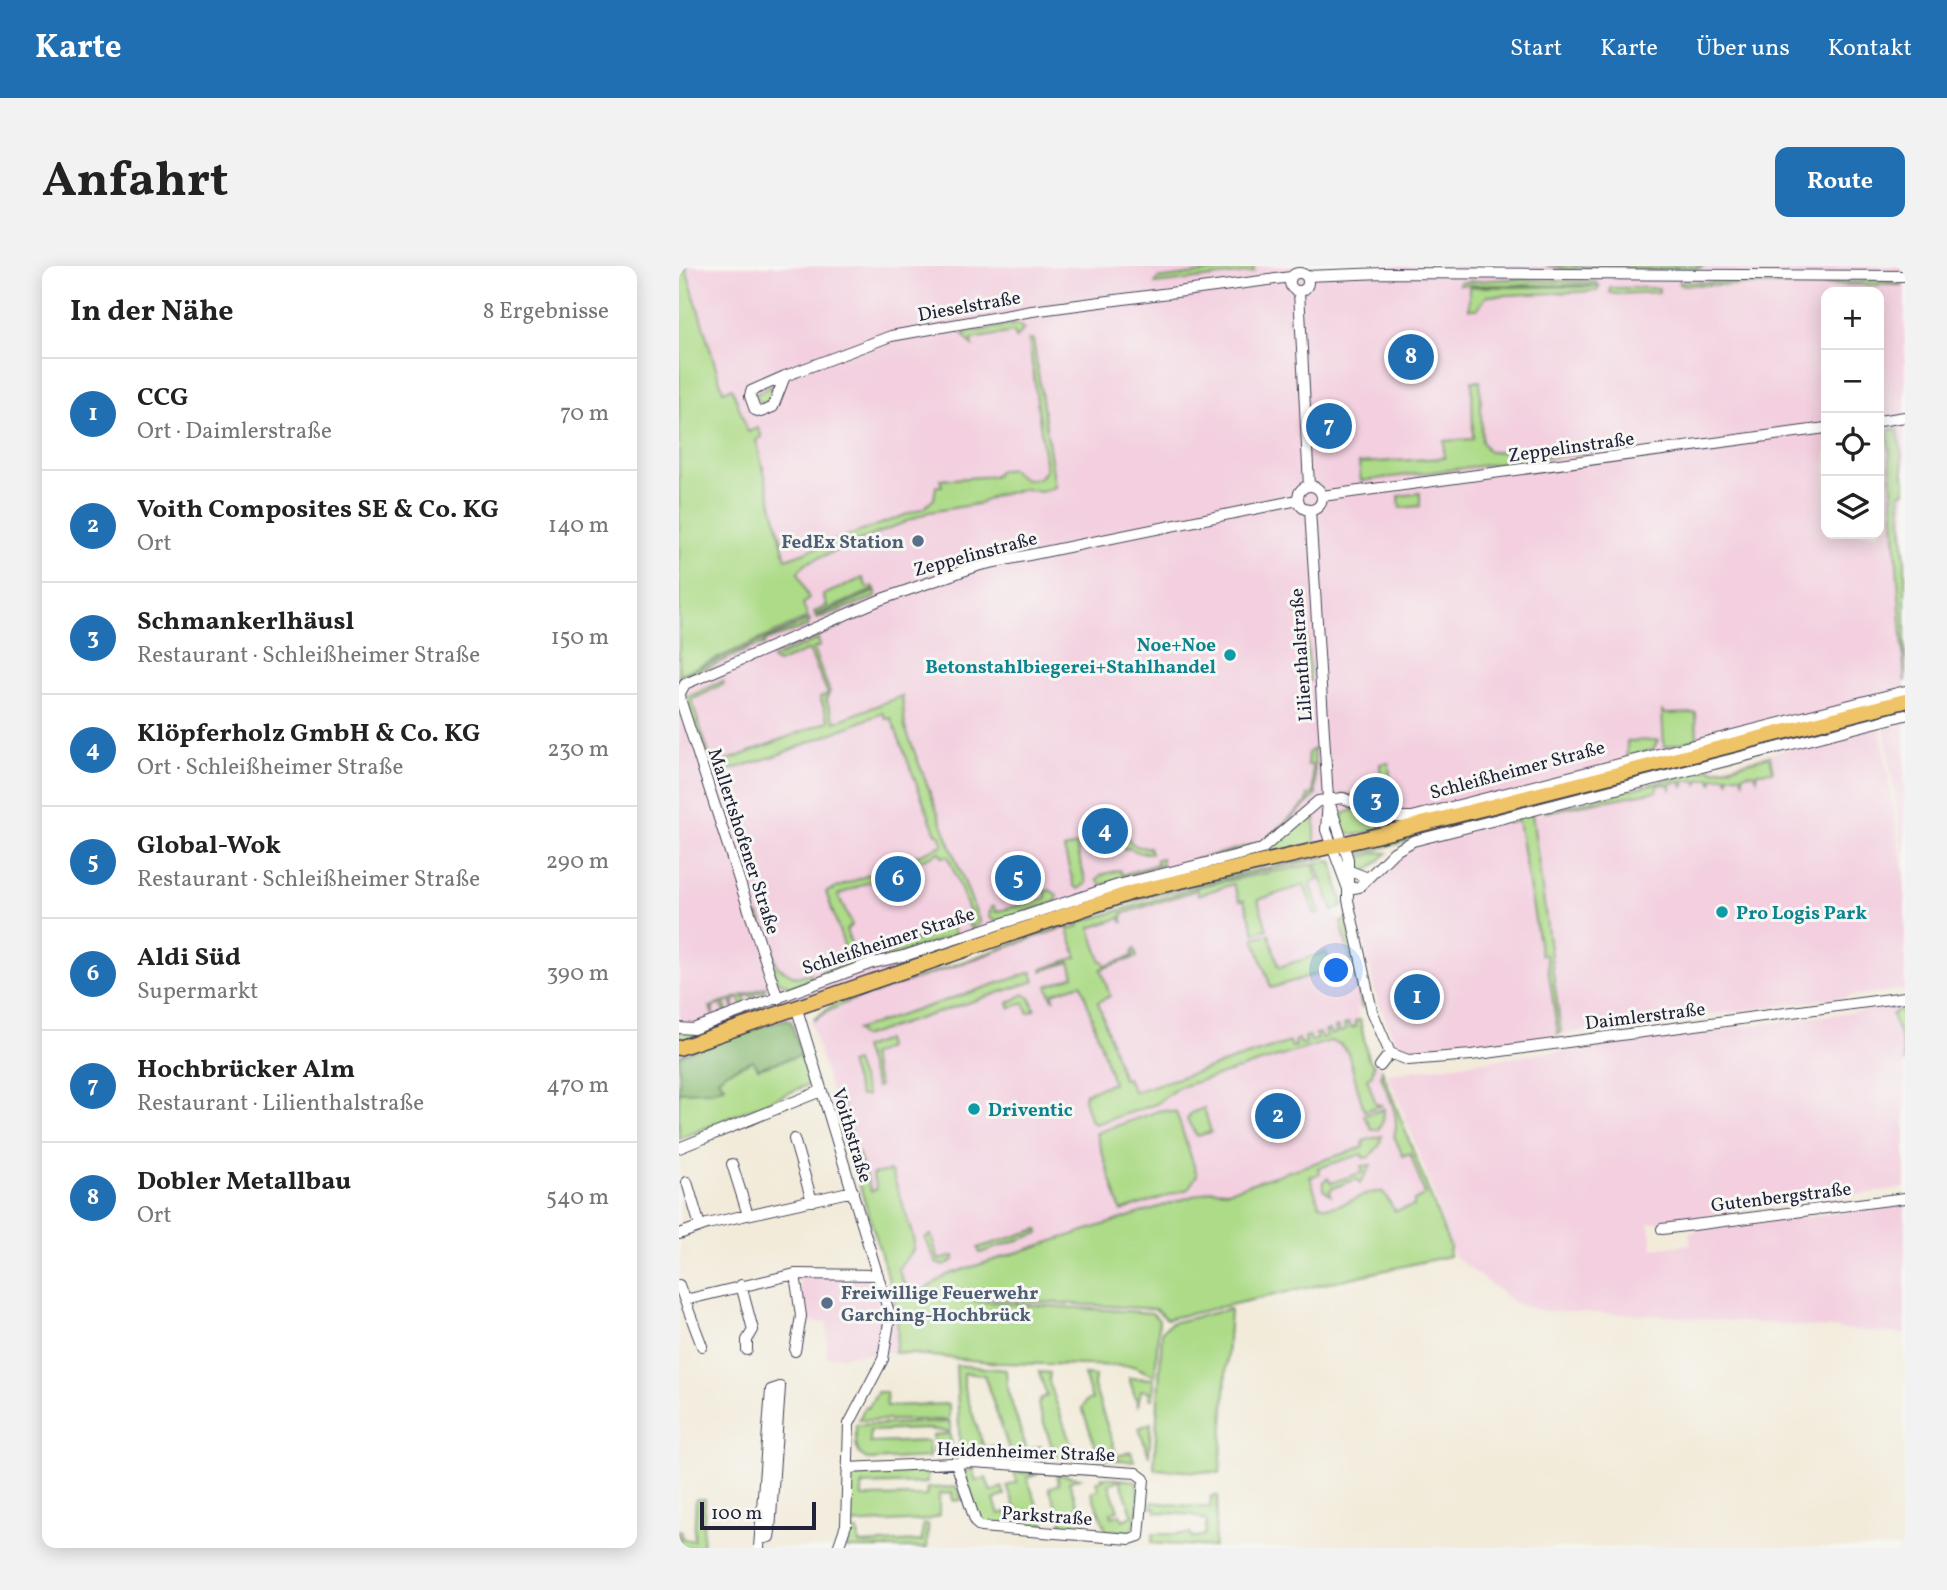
<!DOCTYPE html>
<html lang="de">
<meta charset="utf-8">
<style>
body{margin:0;font-family:Vollkorn,serif;background:#f2f2f2;color:#222}
.controls{position:absolute;right:21px;top:21px;display:grid;overflow:hidden;border-radius:14px;box-shadow:0 4px 18px #0003}
.controls button{width:63px;height:63px;display:grid;place-items:center;padding:0;border:0;border-bottom:2px solid #e0e0e0;background:#fff;color:#222;font:35px sans-serif}
.scale{position:absolute;left:21px;bottom:18px;width:116px;box-sizing:border-box;padding-left:7px;border:4px solid #22223b;border-top:0;font-size:19px;line-height:24px;white-space:nowrap;color:#22223b;-webkit-text-stroke:5px #f6f6f2;paint-order:stroke}
.you{position:absolute;left:658px;top:705px;width:24px;height:24px;margin:-18px;border:5px solid #fff;border-radius:50%;background:#1a73e8;box-shadow:0 0 0 10px #1a73e833}
.badge{display:grid;place-items:center;width:46px;height:46px;border-radius:50%;background:#1f6fb2;color:#fff;font-size:23px;font-weight:700}
.pin{position:absolute;translate:-50% -50%;border:4px solid #fff;box-shadow:0 2px 7px #0006}
.list{margin:0;padding:0;list-style:none}
h2{display:flex;justify-content:space-between;align-items:center;height:91px;margin:0;padding:0 28px;font-size:30px}
h2 small{font-size:23px;font-weight:400;color:#767676}
.list li{display:grid;grid-template-columns:46px 1fr auto;gap:21px;align-items:center;box-sizing:border-box;height:112px;padding:0 28px;border-top:2px solid #e0e0e0}
.list b{display:block;font-size:26px;white-space:nowrap}
.list p{margin:0;font-size:23px;white-space:nowrap;color:#767676}
.list em{font-size:23px;font-style:normal;color:#767676}
.icon{flex:none;width:38px;height:38px;fill:none;stroke:currentColor;stroke-width:2;stroke-linecap:round;stroke-linejoin:round}
.map{position:relative;flex:none;width:1226px;height:1282px;overflow:hidden;border-radius:14px}
header{display:flex;align-items:center;gap:42px;box-sizing:border-box;height:98px;padding:0 35px;background:#1f6fb2;color:#fff}
header strong{font-size:33px}
nav{display:flex;gap:38px;margin-inline-start:auto;font-size:24px}
.intro{display:flex;align-items:center;justify-content:space-between;box-sizing:border-box;height:168px;padding:0 42px}
h1{margin:0;font-size:49px}
.button{padding:18px 32px;border-radius:14px;background:#1f6fb2;color:#fff;font-size:24px;font-weight:700}
main{display:flex;gap:42px;padding:0 42px}
aside{flex:1;background:#fff;border-radius:14px;box-shadow:0 4px 18px #0003}
.map>svg:first-child{display:block}
.built{fill:#f3cfdf;fill-rule:evenodd}
.green{fill:#addb88;stroke:#687e62;stroke-width:2;fill-rule:evenodd}
.forest{fill:#8abb74;stroke:#566e58;stroke-width:2}
.lines{fill:none;stroke-linecap:round;stroke-linejoin:round}
.minor-casing{stroke:#414053;stroke-width:12}
.primary-casing{stroke:#414053;stroke-width:17}
.minor{stroke:#fff;stroke-width:10}
.primary{stroke:#efc469;stroke-width:14}
.service-dot{fill:#5c6f8a;stroke:#f6f6f2;stroke-width:2.5}
.culture-dot{fill:#0f9aa8;stroke:#f6f6f2;stroke-width:2.5}
.labels{text-anchor:middle;stroke-width:6;stroke-linejoin:round;paint-order:stroke}
.street-label{font-size:19px;fill:#22223b;stroke:#f6f6f2}
.service-label{font-size:19px;font-weight:bold;fill:#4e5e75;stroke:#f6f6f2;text-anchor:end}
.culture-label{font-size:19px;font-weight:bold;fill:#0d838f;stroke:#f6f6f2;text-anchor:start}
</style>
<header>
<strong>Karte</strong>
<nav><a>Start</a><a>Karte</a><a>Über uns</a><a>Kontakt</a></nav>
</header>
<div class="intro"><h1>Anfahrt</h1><a class="button">Route</a></div>
<main>
<aside>
<h2>In der Nähe<small>8 Ergebnisse</small></h2>
<ul class="list">
<li><span class="badge">1</span><div><b>CCG</b><p>Ort · Daimlerstraße</p></div><em>70 m</em></li>
<li><span class="badge">2</span><div><b>Voith Composites SE &amp; Co. KG</b><p>Ort</p></div><em>140 m</em></li>
<li><span class="badge">3</span><div><b>Schmankerlhäusl</b><p>Restaurant · Schleißheimer Straße</p></div><em>150 m</em></li>
<li><span class="badge">4</span><div><b>Klöpferholz GmbH &amp; Co. KG</b><p>Ort · Schleißheimer Straße</p></div><em>230 m</em></li>
<li><span class="badge">5</span><div><b>Global-Wok</b><p>Restaurant · Schleißheimer Straße</p></div><em>290 m</em></li>
<li><span class="badge">6</span><div><b>Aldi Süd</b><p>Supermarkt</p></div><em>390 m</em></li>
<li><span class="badge">7</span><div><b>Hochbrücker Alm</b><p>Restaurant · Lilienthalstraße</p></div><em>470 m</em></li>
<li><span class="badge">8</span><div><b>Dobler Metallbau</b><p>Ort</p></div><em>540 m</em></li>
</ul>
</aside>
<div class="map">
<svg width="1226" height="1282" viewBox="0 0 1226 1282">
<rect width="100%" height="100%" fill="#f6f6f2"/>
<filter id="ink" filterUnits="userSpaceOnUse"><feTurbulence type="fractalNoise" baseFrequency=".0143" numOctaves="2"/><feDisplacementMap in="SourceGraphic" scale="14" xChannelSelector="R" yChannelSelector="G"/><feConvolveMatrix kernelMatrix="1 2 1 2 8 2 1 2 1" color-interpolation-filters="sRGB"/></filter>
<filter id="wash" filterUnits="userSpaceOnUse"><feTurbulence type="fractalNoise" baseFrequency=".00686" numOctaves="4" result="noise"/><feDisplacementMap in="SourceGraphic" scale="28" xChannelSelector="R" yChannelSelector="G"/><feGaussianBlur stdDeviation="1.57" result="paint"/><feColorMatrix in="noise" values="0 0 0 0 0 0 0 0 0 0 0 0 0 0 0 0 0 1.4 0 .05"/><feComposite in="paint" operator="in"/></filter>
<g filter="url(#wash)">
<rect width="100%" height="100%" fill="#f2ebda"/>
<path class="built" d="M6,0h1220v437l-754,183 -355,119 -5,16 -5,-2 -77,24 -30,13v-381l129,-57 -86,-229zM1147,26h53v242h-53z
M1226,452v145l-21,-139z
M1201,459l25,160v104l-404,53 -70,8 -33,-2 -23,-55 -20,-93 47,-52z
M637,597l17,48 8,11 21,85 -5,1 11,50 14,12 20,51 1,35 6,-3 16,43 -10,10 -21,5 -11,-19 -59,15 -5,-3 -12,-34 -152,139 -262,-16 5,37 -3,22 -68,5v-34l-23,-2 -5,-45 71,-1 6,19 16,-2 -82,-271 27,-19 36,-8 193,-69 139,-40z
M1212,741l10,2 4,12v167l-256,35 4,26 38,-5 -2,-12 216,-28v130l-249,-19 -112,-4 -29,-8 -61,-47 -25,-76 -41,-106z"/>
<path class="green" d="M0,0h6l38,125 9,-3 16,44 10,-4 4,9 -6,3 30,119 138,-51 10,-9 2,-13h6l-2,-6 54,-4 5,-5 11,-2 15,11 14,-2 7,-8 -17,-130 4,-1 22,148 -14,5 -17,-3 -30,7 -16,8 -49,8 -123,51 -8,9 11,27 -6,5 5,14 -129,57z
M574,0l1,6 -99,12 3,-5z
M866,0h159l-13,5 -117,-3 -2,2z
M828,13l89,3 3,3h-140l1,-3z
M1186,14l35,3 2,2h-222l-1,-3h183z
M790,21h130l-2,4 -110,5 -10,13h-8z
M931,22h49v4l-43,2 -6,-1z
M338,58l7,5 -8,9 -2,-6 -42,7 1,7 -11,-12z
M793,115h8l2,61 7,10 109,-5v4l-237,30 -2,-18 85,-5v-17l29,-2z
M92,120l3,3 -6,13 -8,2 -4,-10z
M1219,163l7,55v8l-5,1 5,70v119l-17,-252z
M741,227v13l-20,2 -1,-12z
M184,312l4,10 6,-2 2,3 -60,26 -1,-3 13,-6 -4,-11z
M197,325v6l-59,22 -1,-2z
M625,337l6,78 -9,3 -3,-8 6,-1 -4,-62h-5l-1,-6z
M131,354l-2,6 -43,15 -1,4 -13,3 -72,33v-4z
M160,357l3,3 -73,30c19,-16 49,-16 70,-33z
M139,373l2,7 -7,3 17,43 -4,7 9,23 67,-26 3,31 75,196 -8,6 -4,-5 5,-3 -25,-65 -6,1 -2,-5 -102,43 14,30 -6,5 10,26 6,-1v4l-4,4 -32,12 -4,-5 18,-6 -3,-9 9,-4 -20,-59 117,-47 -4,-11h-3l-45,-116 -5,1 -3,-6 -108,43 -65,20 -25,-78 38,-17 1,3 -33,16 22,66 116,-45 -9,-24 8,-3 -19,-44 -32,13 -5,-4z
M983,445l4,3 30,-1 1,26 -33,8z
M979,474l-5,10 -26,6v-15z
M1074,478l8,4 -410,108 10,-9z
M635,483l2,46 -49,46 -10,6 -63,13 69,-18 44,-40 1,-7 6,-1 -2,-29h-5l1,-12z
M1091,490l3,15 -16,1v6l-3,-5 -11,1v6l-3,-5 -12,1 1,6 -3,-6 -12,2 -2,6 -1,-6 -11,2 -2,6 -1,-6 -12,1 -2,7 -1,-6 -11,1v6l-3,-5 -11,1v6l-112,21 167,-44 1,3z
M710,497l4,48h-9l-42,-17 28,3 1,5 11,2 -2,-40z
M675,544l32,12 13,1 -43,12c-9,-1 -14,-5 -15,-14l4,-8z
M853,547l29,219 -3,2 -12,-79h-5l-23,-134 -10,2 1,-4z
M628,551l8,1v25l-7,2 -105,23 -321,99 268,-89 91,-22z
M447,568c4,10 11,15 23,13l2,6h-11l-12,-5 -4,2 -7,-14z
M397,579l10,38 -7,6 -5,-3 -10,-37z
M699,586l9,1 -19,18 -14,-4 -2,-8z
M643,590l5,1 -170,37 -106,33v-3l117,-36z
M483,592v7l-61,20 -4,-5 4,-5 19,-5 2,5 35,-11 -1,-5z
M653,595l11,45 -10,5 -17,-48z
M634,598l5,16 -8,3 10,30 -5,2 -11,-30 -46,15 9,29 -12,4 -11,-33 -4,1 -7,-17 -35,11 -1,-5 -75,24 1,9 -3,-5 -30,10 11,33h3l1,5 28,-10 -1,-5 3,-2 2,8 -36,12 9,27 -12,6 25,77 4,-1 7,14 156,-50 2,5 4,-1 -1,-5 4,-2 2,5 5,-1 -1,-6 4,-1 2,5 6,-1 -2,-6 4,-1 2,5 6,-2 -2,-5 4,-1 2,5 5,-2 -1,-5 3,-1 2,5 6,-2 -2,-5 5,-2 2,5 5,-1 -1,-6 5,-1 8,38 6,7 -2,10 -5,3 9,26 7,1 -19,6 -16,-58 -8,-9 -10,-3 -153,47 -21,16 -61,20 -4,-2 -7,-22 1,-7 28,-10 -32,-99 -28,9 1,6 -2,-1 -5,-12 27,-10 -4,-14 -28,9v-2l35,-12 -10,-30c-45,14 -88,31 -133,46 -42,14 -83,23 -120,47v-1l23,-17 36,-8 193,-69 6,4 7,-3 -1,-3 127,-38z
M371,624l7,5 -1,7 -60,20 -7,-5 2,-10 3,-1 2,6 50,-14 -1,-7z
M80,649l19,52 18,10 15,-4v7l-21,7 -13,-7 -21,-63z
M667,653l19,83 -3,5 -21,-85z
M273,655l3,14 -67,22h-16l1,-6 2,5 77,-30z
M590,668l10,33 47,-15 6,17 -61,19 -17,-50z
M353,706l3,9 -173,56 -6,-7z
M87,721l-4,10 -2,-6 -6,2 3,8 -3,1 -4,-8 -6,3 3,7 -5,2 -2,-8 -6,2v9l-3,-8 -7,2 3,8 -3,1 -3,-8 -8,3v9l-3,-9z
M345,728l6,4 5,12 -7,3 -4,-10 -14,5 -2,-5z
M129,731l-129,45v-11c44,2 86,-29 129,-34z
M1220,742l6,13v42l-4,-25 -9,-23z
M206,774l2,8 -17,8 9,30 -3,1 -13,-39z
M122,789l9,29 -131,55v-47l45,-6 -6,-7 8,-7 28,-12 4,8z
M176,796l12,34h-7l-11,-32z
M703,804l68,177 -1,9 -282,63 -12,-10 -262,-16 -43,-139 8,-2 13,39 6,-2 -5,-15 18,-3 3,4 21,65 -1,10 -15,19 7,17 17,5 25,-16 265,-85 16,1 136,-44 -1,-6 19,-5 -3,10 -10,11 -6,1 -1,-4 -44,14 2,6 -10,3 9,27c16,11 45,-15 64,-12l12,19 19,-5v-5l11,-6 -15,-42 -7,3 -9,-20c7,-20 -6,-41 -13,-60z
M163,837l12,38 -7,2 -12,-38z
M525,842l7,24 -14,4 -10,-16 4,-7z
M705,843l-1,12 -5,9h-6l-8,-15z
M482,844l15,2 21,63 -9,14 -67,22 -25,-78z
M692,899l-11,19 -3,-5 -27,10 1,6 -8,-6v-7l5,-4 3,5 32,-11 -2,-6z
M359,963l1,4 -59,20 -2,-5z
M252,969l8,25 15,-4v4l-9,5 -8,-1 -12,-26z
M220,1030l253,17 7,7 -4,56 -22,-10 -134,-3 -104,-11 3,-22 -4,-33z
M551,1043l-10,164 -66,-4 8,-138 9,-8z
M277,1099l50,5 1,19 20,61 14,-4 3,8 -34,-2 -26,-77 -20,-2v15l20,60 13,-3 2,7 -39,-2z
M360,1106l11,1 -1,9 25,71 13,-4 3,9 -35,-2 -17,-51 3,-7 6,-2z
M405,1109l11,1 -1,10 23,70 14,-4 3,9 -34,-2 -18,-51 4,-7 6,-2z
M450,1112l25,1 -1,20 -4,-1v-7l-8,-1 -3,15z
M198,1126h9l1,14 62,-2v16h-90l6,-14 3,2z
M271,1156v10l-22,-3 -58,2v12l58,-2 1,16 -59,3c-17,-5 -14,-19 -14,-35z
M472,1157l-2,33 -10,-28z
M271,1168l1,17 -17,2 -1,-18z
M293,1202l4,13 10,-3 5,14 11,-5 3,8 -11,5 5,14 7,-2 5,14 -30,-2 -17,-52z
M248,1205v12l-65,2v12l64,-1 1,-8 30,-1 5,13 -9,1 -1,-8 -13,1v22l-11,4 -81,4 2,-49z
M335,1206l24,2 -11,4 18,48 -2,2 -21,-1 -15,-41 10,-4z
M378,1208l23,4 -11,4 19,50 -23,-2 -16,-42 10,-4z
M423,1211l34,4c4,13 3,39 -5,50l-24,1 -16,-40 8,-3 -3,-7 7,-3zM441,1214l13,36 -10,4 -3,-6 -8,3 -1,-4 7,-3 -9,-26z
M532,1230h7l-4,51 -62,-4 1,-9h38v4l14,-3 2,-14 -14,-6 -37,-3v-4h-4v-6l58,6z
M17,1233h9l-3,49h-23v-18l3,1v9h12z
M244,1258l5,1 -1,23h-81l3,-17h9l1,13 63,-3z"/>
<path class="forest" d="M107,753l5,2 10,34 -43,13 -5,-8 -27,12 -8,7 7,7 -13,5 -33,1v-36l30,-13z"/>
</g>
<g filter="url(#ink)">
<g class="lines">
<defs>
<path id="minor" d="M611 16a9 9 0 1 1 18 0a9 9 0 1 1-18 0Z
M627,10l78,-3 521,3
M620,25l10,195
M106,110l106,-40 141,-25 259,-34
M106,110l-12,31 -12,5 -6,-2 -5,-14 1,-5z
M1200,155l26,-4
M619 232a12 12 0 1 1 24 0a12 12 0 1 1-24 0Z
M643,230l504,-68
M631,244l18,288 20,61v41l24,111 18,42 18,7 63,-5 434,-58
M649,534l-2,30 22,59
M671,605l18,7 26,-26 19,-11 492,-126
M669,623l11,-2 9,-9
M99,733l-97,-297 -1,-9 5,-9 197,-85 98,-34 318,-65
M117,740l94,310 -7,43 -34,65 -3,101 -8,23
M0,762l14,1 176,-65 38,-9 211,-70 144,-36 56,-48 25,-3 43,19h26l493,-126
M701,800l10,-13
M115,873l18,62
M0,882l142,-57
M53,898l16,51
M8,916l13,44
M983,963l243,-31
M0,968l28,-10 146,-33
M116,1008l6,42 -6,35
M0,1019l23,61
M62,1019l12,45 -6,10v10
M6,1034l110,-26 83,1
M168,1202l126,-6 163,11 8,6 -5,57 -9,3 -149,-12 -5,-4 -20,-60
M80,1282l12,-158 9,-3 -10,144 -1,6 -9,2"/>
<path id="primary" d="M0,782l454,-156 226,-52 546,-139"/>
</defs>
<use href="#minor" class="minor-casing"/>
<use href="#primary" class="primary-casing"/>
<use href="#minor" class="minor"/>
<use href="#primary" class="primary"/>
</g>
</g>
<g class="service-dot">
<circle cx="239" cy="275" r="7"/>
<circle cx="148" cy="1037" r="7"/>
</g>
<g class="culture-dot">
<circle cx="551" cy="389" r="7"/>
<circle cx="1043" cy="646" r="7"/>
<circle cx="295" cy="843" r="7"/>
</g>
<g class="labels">
<g class="street-label">
<text transform="translate(290 39) rotate(-10)" y="7">Dieselstraße</text>
<text transform="translate(892 180) rotate(-8)" y="7">Zeppelinstraße</text>
<text transform="translate(296 287) rotate(-15)" y="7">Zeppelinstraße</text>
<text transform="translate(621 389) rotate(-94)" y="7">Lilienthalstraße</text>
<text transform="translate(838 503) rotate(-15)" y="7">Schleißheimer Straße</text>
<text transform="translate(66 575) rotate(72)" y="7">Mallertshofener Straße</text>
<text transform="translate(209 674) rotate(-18)" y="7">Schleißheimer Straße</text>
<text transform="translate(966 749) rotate(-7)" y="7">Daimlerstraße</text>
<text transform="translate(174 869) rotate(73)" y="7">Voithstraße</text>
<text transform="translate(1102 930) rotate(-7)" y="7">Gutenbergstraße</text>
<text transform="translate(347 1185) rotate(2)" y="7">Heidenheimer Straße</text>
<text transform="translate(368 1249) rotate(4)" y="7">Parkstraße</text>
</g>
<g class="service-label">
<text x="225" y="282">FedEx Station</text>
<text x="162" y="1033" text-anchor="start">Freiwillige Feuerwehr<tspan x="162" dy="22">Garching-Hochbrück</tspan></text>
</g>
<g class="culture-label">
<text x="537" y="385" text-anchor="end">Noe+Noe<tspan x="537" dy="22">Betonstahlbiegerei+Stahlhandel</tspan></text>
<text x="1057" y="653">Pro Logis Park</text>
<text x="309" y="850">Driventic</text>
</g>
</g>
</svg>
<div class="controls">
<button>+</button>
<button>−</button>
<button><svg class="icon" aria-label="locate" viewBox="0 0 24 24"><circle cx="12" cy="12" r="6"/><path d="M12 2v4M12 18v4M2 12h4M18 12h4"/></svg></button>
<button><svg class="icon" aria-label="layers" viewBox="0 0 24 24"><path d="M12 4l9 5-9 5-9-5zM3 14l9 5 9-5"/></svg></button>
</div>
<div class="scale">100 m</div>
<div class="you"></div>
<div class="pin badge" style="left:738px;top:731px">1</div>
<div class="pin badge" style="left:599px;top:850px">2</div>
<div class="pin badge" style="left:697px;top:534px">3</div>
<div class="pin badge" style="left:426px;top:565px">4</div>
<div class="pin badge" style="left:339px;top:612px">5</div>
<div class="pin badge" style="left:219px;top:613px">6</div>
<div class="pin badge" style="left:650px;top:160px">7</div>
<div class="pin badge" style="left:732px;top:91px">8</div>
</div>
</main>
